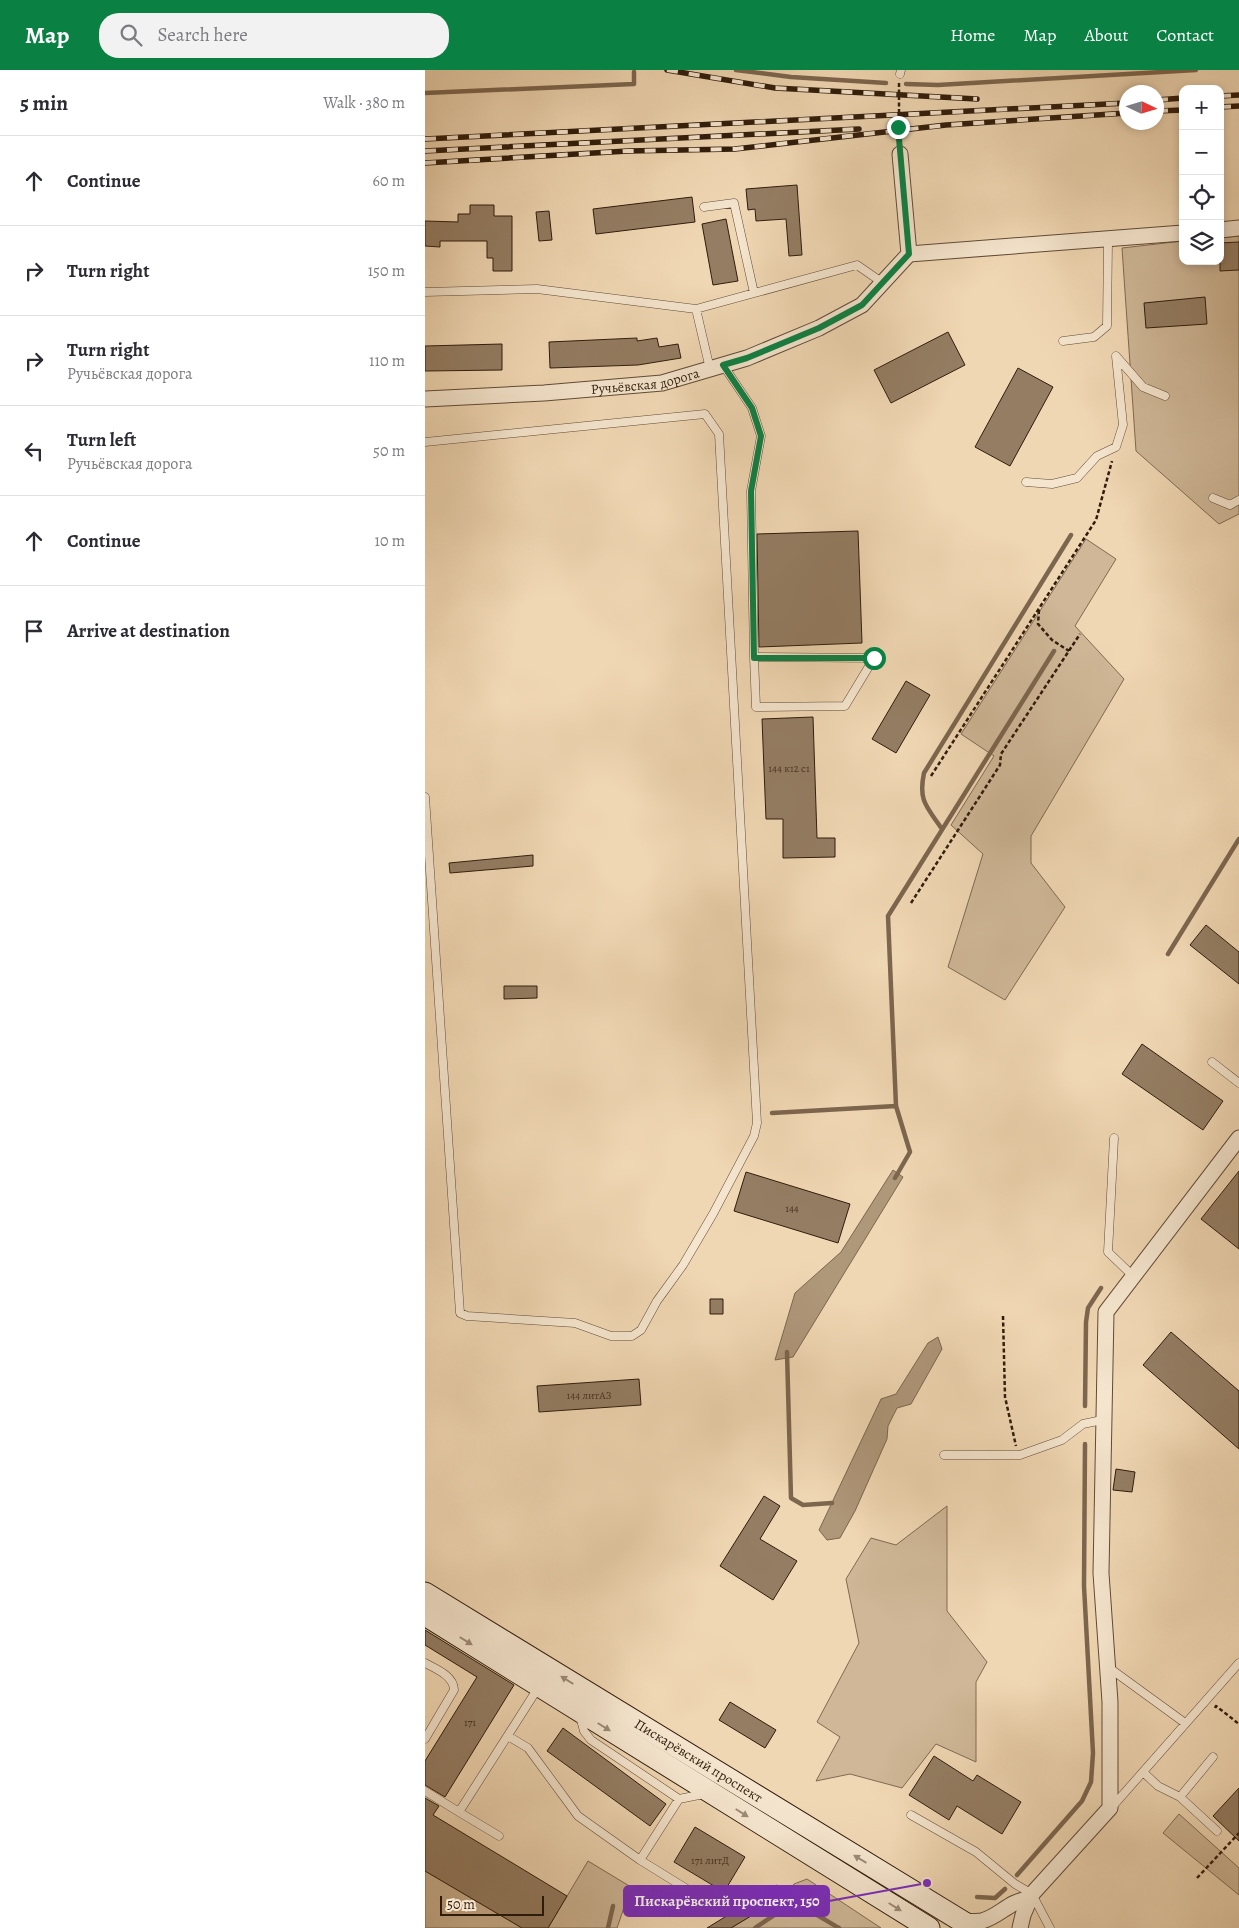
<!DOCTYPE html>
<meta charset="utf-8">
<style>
body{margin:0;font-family:Alegreya,serif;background:#f2f2f3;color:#2b2b33}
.controls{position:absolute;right:15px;top:15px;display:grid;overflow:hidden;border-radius:10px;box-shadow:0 2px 8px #0003}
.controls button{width:45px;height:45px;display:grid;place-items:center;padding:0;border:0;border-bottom:1px solid #e1e1e2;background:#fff;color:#2b2b33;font:25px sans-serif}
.compass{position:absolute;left:694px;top:15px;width:45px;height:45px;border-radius:50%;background:#fff;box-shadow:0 2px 8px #0003;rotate:94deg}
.scale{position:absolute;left:15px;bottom:12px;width:104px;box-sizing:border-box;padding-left:5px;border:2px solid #301c0c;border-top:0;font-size:14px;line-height:18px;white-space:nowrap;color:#301c0c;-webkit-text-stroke:4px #f5e5ce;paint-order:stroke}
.stop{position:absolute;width:15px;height:15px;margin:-11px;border:4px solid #0b8043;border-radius:50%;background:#fff}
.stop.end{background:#0b8043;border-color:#fff;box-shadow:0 1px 5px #0008}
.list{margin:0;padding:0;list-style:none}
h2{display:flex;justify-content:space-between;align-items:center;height:65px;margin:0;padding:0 20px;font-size:21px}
h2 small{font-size:16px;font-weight:400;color:#7c7c81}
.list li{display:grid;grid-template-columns:32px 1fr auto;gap:15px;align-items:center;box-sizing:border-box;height:90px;padding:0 20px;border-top:1px solid #e1e1e2}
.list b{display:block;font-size:19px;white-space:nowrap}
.list p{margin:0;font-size:16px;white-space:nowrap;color:#7c7c81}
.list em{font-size:16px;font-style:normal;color:#7c7c81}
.icon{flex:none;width:28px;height:28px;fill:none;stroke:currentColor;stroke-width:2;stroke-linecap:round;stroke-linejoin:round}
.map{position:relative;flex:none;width:814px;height:1858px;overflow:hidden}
header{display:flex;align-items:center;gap:30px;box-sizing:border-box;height:70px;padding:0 25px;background:#0b8043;color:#fff}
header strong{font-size:24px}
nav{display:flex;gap:28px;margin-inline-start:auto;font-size:18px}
.search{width:350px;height:45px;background:#f2f2f3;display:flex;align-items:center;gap:12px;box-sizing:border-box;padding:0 18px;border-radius:20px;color:#7c7c81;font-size:19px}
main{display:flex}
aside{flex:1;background:#fff}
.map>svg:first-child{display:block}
.green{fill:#cfb797;stroke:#806a52}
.water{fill:#af977a;stroke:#7c664e}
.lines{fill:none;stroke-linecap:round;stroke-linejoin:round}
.stream{stroke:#7c664e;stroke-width:4.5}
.building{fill:#947d63;stroke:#301c0c}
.lane-casing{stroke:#604b36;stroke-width:9}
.street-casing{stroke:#604b36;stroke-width:17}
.secondary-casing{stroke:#301c0c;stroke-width:23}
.path{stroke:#301c0c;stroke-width:2.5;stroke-dasharray:4 2.5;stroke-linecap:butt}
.lane{stroke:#f5e5ce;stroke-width:8}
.street{stroke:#f5e5ce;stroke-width:15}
.secondary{stroke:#f5e5ce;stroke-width:21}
.rail-casing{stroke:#301c0c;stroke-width:5.5}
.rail{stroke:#f5e5ce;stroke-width:4;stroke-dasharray:11;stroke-linecap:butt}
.oneway{fill:#9c8b77}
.route{stroke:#0b8043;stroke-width:6}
.labels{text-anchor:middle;stroke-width:4.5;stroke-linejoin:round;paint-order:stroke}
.number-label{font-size:11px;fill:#493422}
.street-label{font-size:14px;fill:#301c0c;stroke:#f5e5ce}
.leader{fill:none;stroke:#7b2cbf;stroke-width:2}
.callout-dot{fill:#7b2cbf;stroke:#f5e5ce;stroke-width:2}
.callout{fill:#7b2cbf;stroke:#7b2cbf;stroke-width:2}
.callout-label{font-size:15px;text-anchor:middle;font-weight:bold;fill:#fff}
</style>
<header>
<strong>Map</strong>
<div class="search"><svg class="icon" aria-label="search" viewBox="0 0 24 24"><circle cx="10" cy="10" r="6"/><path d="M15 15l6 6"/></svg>Search here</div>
<nav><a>Home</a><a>Map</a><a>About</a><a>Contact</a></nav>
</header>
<main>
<aside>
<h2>5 min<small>Walk · 380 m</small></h2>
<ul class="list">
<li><svg class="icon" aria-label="ahead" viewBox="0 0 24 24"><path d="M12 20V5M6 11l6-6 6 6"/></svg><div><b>Continue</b></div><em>60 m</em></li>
<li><svg class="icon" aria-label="right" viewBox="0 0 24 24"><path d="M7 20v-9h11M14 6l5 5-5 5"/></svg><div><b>Turn right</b></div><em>150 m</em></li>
<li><svg class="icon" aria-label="right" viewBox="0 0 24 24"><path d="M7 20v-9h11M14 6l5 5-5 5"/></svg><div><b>Turn right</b><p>Ручьёвская дорога</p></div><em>110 m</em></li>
<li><svg class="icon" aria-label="left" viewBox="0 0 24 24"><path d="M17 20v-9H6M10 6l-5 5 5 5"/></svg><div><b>Turn left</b><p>Ручьёвская дорога</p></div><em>50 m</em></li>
<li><svg class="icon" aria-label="ahead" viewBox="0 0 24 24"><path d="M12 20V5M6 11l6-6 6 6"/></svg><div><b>Continue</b></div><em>10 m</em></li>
<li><svg class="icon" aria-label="arrive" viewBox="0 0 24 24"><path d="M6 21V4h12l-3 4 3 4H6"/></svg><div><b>Arrive at destination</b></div></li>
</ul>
</aside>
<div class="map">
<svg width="814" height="1858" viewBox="0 0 814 1858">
<rect width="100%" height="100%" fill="#f0d7b3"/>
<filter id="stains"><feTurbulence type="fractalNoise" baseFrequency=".004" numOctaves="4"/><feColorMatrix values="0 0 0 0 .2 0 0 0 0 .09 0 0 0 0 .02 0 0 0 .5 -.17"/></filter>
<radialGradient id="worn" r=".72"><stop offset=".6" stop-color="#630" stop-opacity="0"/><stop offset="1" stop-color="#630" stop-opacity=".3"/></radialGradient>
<path class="green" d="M814,166v278l-20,10 -83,-73 -14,-203 61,-7v20h37v-23z
M661,469l30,20 -41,67 49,53 -93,157v27l34,44 -60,93 -57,-33 35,-113 -32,-29 43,-69 -33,-22z
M522,1436v105l40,51 -11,20v80l-40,-18 -34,44 -52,-14 -34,7 24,-44 -23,-15 42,-79 -13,-64 25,-41 25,7z
M754,1744l60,54v27l-76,-62z
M163,1791l43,26 -14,41h-69z
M0,1801l97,57h-97z
M382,1809l74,49h-150l53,-32 10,-12z"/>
<path class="water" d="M468,1100l10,7 -110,180 -18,3 20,-67 46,-41z
M513,1267l4,12 -31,55 -14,4 -9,18 -1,13 -32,72 -15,27 -13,2 -8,-10 62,-131 15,-5 32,-51z"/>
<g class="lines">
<path class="stream" d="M311,0l55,7 95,6
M481,14l32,1 258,-15
M0,23l209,-9v-12
M517,759c-15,-22 -24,-28 -18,-56l147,-238
M743,884l71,-115
M347,1043l124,-7 -8,-190 166,-265
M470,1108l15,-26 -14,-46
M362,1282l4,146 12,7 29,-2
M660,1336l1,-84 2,-14 13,-20
M592,1805l65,-74 9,-19 2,-29 -9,-167 1,-142
M552,1827l18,1 10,-9
M183,1858l5,-22
M330,1858c44,-30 38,-27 84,0"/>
</g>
<path class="building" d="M372,115l5,70 -13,1 -3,-37 -30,2 -1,-12 -7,1 -2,-21z
M267,127l3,25 -99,12 -3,-25z
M45,135h24v11h18v55h-19v-13h-6v-17h-47v6l-15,-1v-25l33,1v-8h12z
M124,141l3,29 -13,1 -3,-29z
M301,149l12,62 -25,4 -11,-61z
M814,172v28l-19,1v-28z
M780,227l2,27 -61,4 -2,-25z
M523,262l17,33 -74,38 -17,-33z
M212,268v3l20,-3 2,9 19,-3 3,14 -43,7 -88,3 -1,-26z
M77,274v26l-77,1v-25z
M593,298l35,19 -43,79 -35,-19z
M433,461l4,112 -103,4 -2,-113z
M481,611l24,14 -34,58 -24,-14z
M388,647l4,121h18v19l-52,1v-39h-17l-4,-100z
M108,785v11l-83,7 -1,-10z
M781,855l33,27v32l-49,-39z
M79,916h33v12l-33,1z
M717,974l81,57 -20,29 -81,-56z
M814,1101v78l-38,-30z
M321,1102l104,32 -12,39 -104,-32z
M285,1229h13v15h-13z
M746,1262l68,59v58l-96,-84z
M214,1309l2,26 -102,7 -2,-26z
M691,1399l19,3 -3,20 -19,-2z
M339,1426l16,10 -20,33 37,22 -24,39 -53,-34z
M0,1560l89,55 -69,112 -20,-12v-24l52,-84 -52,-32z
M305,1632l46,28 -11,18 -46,-28z
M138,1658l103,76 -16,22 -103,-75z
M509,1686l39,25 4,-6 44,27 -19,32 -45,-28 -8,14 -40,-25z
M814,1718v53l-26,-25z
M0,1728l14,8 -6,9 134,81 -19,32h-26l-97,-57z
M270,1757l50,30 -21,35 -50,-30z
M352,1815l7,11 -53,32h-24z"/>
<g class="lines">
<defs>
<path id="lane" d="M475,4l1,-4
M279,137l30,-4 20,90
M0,222l112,-3 159,20 161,-44 26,18
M271,239l14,60
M638,271l31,-4 13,-11 1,-85
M691,286l27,31 22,9
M298,295l29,43 9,28 -10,55 3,166
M0,372l280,-28 14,20 38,689 -3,13 -41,78 -30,51 -26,36 -16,29 -9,6h-21l-36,-13 -108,-7 -7,-3 -35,-516
M601,412l26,2 25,-6 20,-22 19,-9 7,-22 -7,-69
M788,428l17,7 9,-5
M329,587l120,1 -29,48 -89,1z
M787,992l27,21
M689,1068l-6,114 25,24
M519,1385h76l42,-15 21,-16 19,-4
M0,1593c11,6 29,13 29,27l-29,49
M683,1597l77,56
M155,1646l4,15 7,9 88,59 25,-5
M83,1666l20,12 50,68 62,44 81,50
M718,1702l15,14 22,11 37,34
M0,1721l34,21 79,-124
M755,1727l33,-40
M687,1737l127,-144
M34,1742l40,24
M486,1745l65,37 39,32 17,10 18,34
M215,1790l39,-61"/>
<g id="street">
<path d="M795,160l19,-2"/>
<path d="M484,184l274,-21"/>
<path id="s1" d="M0,329l119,-6 118,-10 85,-25 72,-30 43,-23 47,-51 -9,-100"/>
<path d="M537,1851c6,0 14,1 20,0 18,-5 27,-20 47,-22"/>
<path d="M595,1858l3,-13 9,-21 78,-86v-106l-9,-129 5,-261 133,-174"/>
</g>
<g id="secondary">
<path id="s2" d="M0,1523l548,335"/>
<path d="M0,1545l504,313"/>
</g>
</defs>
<use href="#lane" class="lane-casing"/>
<use href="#street" class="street-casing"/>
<use href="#secondary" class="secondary-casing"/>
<path class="path" d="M474,13v59
M614,540l-1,14 14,16 17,11
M506,706l165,-256 16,-59
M486,833l89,-138 1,-11 79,-120
M578,1246l2,81 11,49
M790,1638l1,-2 23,18
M772,1808l42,-45"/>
<use href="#lane" class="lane"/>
<use href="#street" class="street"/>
<use href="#secondary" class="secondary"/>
<defs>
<path id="rail" d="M242,0l108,18 202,11
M795,26l19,-1
M732,30l26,-2
M795,37l19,-1
M732,41l26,-1
M0,69l702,-36
M0,81l434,-22
M0,93l203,-12 107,-2 211,-24 181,-12"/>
</defs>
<use href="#rail" class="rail-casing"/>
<use href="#rail" class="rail"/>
</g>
<defs><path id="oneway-solid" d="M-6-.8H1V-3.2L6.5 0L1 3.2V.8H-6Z" transform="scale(1.25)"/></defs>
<g class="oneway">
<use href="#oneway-solid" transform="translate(41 1571) rotate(32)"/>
<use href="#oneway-solid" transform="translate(142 1610) rotate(-148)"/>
<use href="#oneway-solid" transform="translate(179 1657) rotate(32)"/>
<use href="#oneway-solid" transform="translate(317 1743) rotate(32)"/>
<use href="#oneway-solid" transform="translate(435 1789) rotate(-149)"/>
<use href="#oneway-solid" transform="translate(470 1837) rotate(32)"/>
</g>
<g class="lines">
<path class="route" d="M449,588h-120l-3,-167 10,-55 -9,-28 -29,-43 24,-7 72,-30 43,-23 47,-51 -11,-127"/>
</g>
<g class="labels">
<g class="number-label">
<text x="364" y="702">144 к12 с1</text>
<text x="367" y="1142">144</text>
<text x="164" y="1329">144 литАЗ</text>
<text x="45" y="1656">171</text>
<text x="285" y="1794">171 литД</text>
</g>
<g class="street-label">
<text dy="5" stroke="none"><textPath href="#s1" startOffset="221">Ручьёвская дорога</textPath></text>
<text dy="5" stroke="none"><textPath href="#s2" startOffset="321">Пискарёвский проспект</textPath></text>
</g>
</g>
<path class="leader" d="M502 1813L404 1831"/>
<circle class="callout-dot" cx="502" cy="1813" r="5"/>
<rect class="callout" x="199" y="1816" width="205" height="30" rx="5"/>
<g class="callout-label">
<text x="302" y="1836">Пискарёвский проспект, 150</text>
</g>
<rect width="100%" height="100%" filter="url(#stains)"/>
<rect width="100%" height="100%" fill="url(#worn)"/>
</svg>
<div class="controls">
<button>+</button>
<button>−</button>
<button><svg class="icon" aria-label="locate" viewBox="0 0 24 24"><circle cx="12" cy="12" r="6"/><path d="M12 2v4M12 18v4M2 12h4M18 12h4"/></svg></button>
<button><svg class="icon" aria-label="layers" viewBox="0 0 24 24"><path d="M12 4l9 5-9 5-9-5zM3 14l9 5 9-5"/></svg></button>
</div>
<svg class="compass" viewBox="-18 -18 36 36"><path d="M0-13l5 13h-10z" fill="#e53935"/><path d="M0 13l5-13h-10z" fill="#7c7c81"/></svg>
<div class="scale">50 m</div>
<div class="stop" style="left:449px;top:588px"></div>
<div class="stop end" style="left:473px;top:57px"></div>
</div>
</main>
